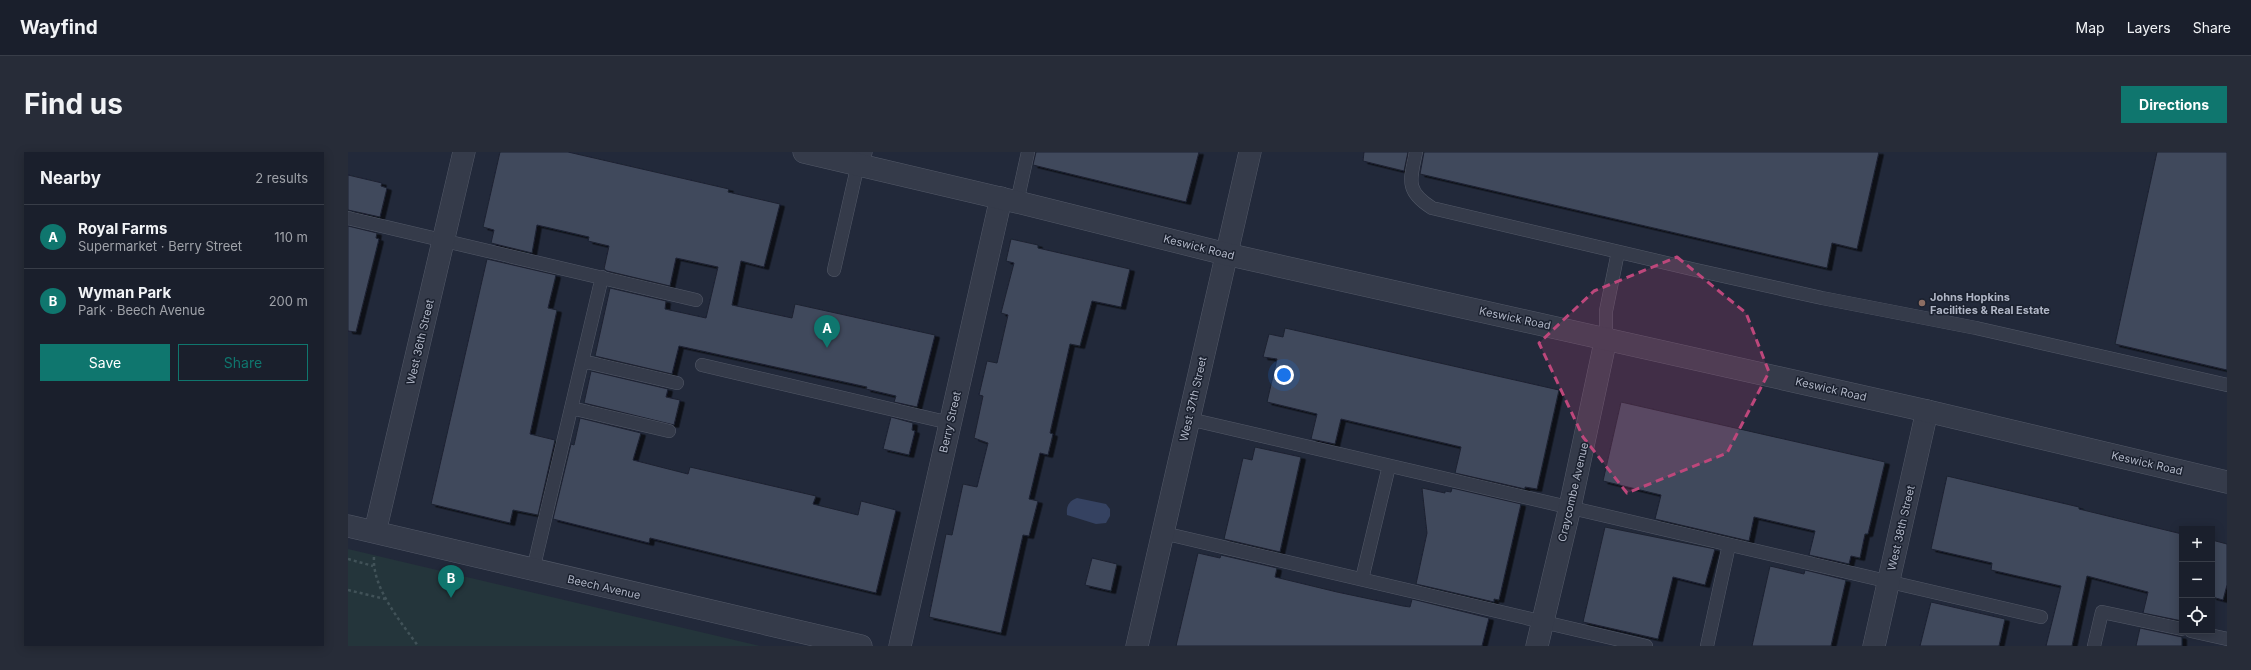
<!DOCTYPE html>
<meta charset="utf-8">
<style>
body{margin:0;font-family:Inter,sans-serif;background:#272c38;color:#f1f3f6}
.controls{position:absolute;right:12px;bottom:12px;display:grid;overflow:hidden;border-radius:0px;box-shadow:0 2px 10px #0003}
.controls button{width:36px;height:36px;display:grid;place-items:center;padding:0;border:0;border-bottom:1px solid #383d48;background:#1a1f2c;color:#f1f3f6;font:20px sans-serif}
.you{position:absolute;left:936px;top:223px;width:14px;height:14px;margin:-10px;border:3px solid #fff;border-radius:50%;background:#1a73e8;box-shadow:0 0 0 6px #1a73e833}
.badge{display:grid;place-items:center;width:26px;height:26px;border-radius:50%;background:#0f766e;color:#fff;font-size:13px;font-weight:700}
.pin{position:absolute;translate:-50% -33px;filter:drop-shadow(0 1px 2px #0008)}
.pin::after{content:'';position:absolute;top:21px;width:14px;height:12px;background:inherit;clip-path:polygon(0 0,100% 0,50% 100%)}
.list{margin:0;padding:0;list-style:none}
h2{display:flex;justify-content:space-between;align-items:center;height:52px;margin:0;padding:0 16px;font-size:17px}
h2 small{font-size:13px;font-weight:400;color:#9fa2a9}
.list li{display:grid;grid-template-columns:26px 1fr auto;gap:12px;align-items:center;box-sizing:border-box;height:64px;padding:0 16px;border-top:1px solid #383d48}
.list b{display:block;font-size:15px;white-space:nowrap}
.list p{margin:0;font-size:13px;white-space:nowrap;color:#9fa2a9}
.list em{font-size:13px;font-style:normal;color:#9fa2a9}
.actions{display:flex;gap:8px;padding:12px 16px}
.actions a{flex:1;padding:9px 0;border:1px solid #0f766e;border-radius:0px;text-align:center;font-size:14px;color:#0f766e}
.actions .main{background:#0f766e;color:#fff}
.icon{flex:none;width:22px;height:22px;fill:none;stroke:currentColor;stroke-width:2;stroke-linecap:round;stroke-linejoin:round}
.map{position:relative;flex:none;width:1879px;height:494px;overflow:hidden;border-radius:0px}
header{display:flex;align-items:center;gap:24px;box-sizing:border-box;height:56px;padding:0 20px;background:#1a1f2c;border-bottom:1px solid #383d48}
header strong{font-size:19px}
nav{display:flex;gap:22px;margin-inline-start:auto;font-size:14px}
.intro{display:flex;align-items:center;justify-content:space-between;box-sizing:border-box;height:96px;padding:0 24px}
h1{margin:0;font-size:28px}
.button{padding:10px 18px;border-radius:0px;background:#0f766e;color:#fff;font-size:14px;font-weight:700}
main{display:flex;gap:24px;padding:0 24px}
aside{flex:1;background:#1a1f2c;border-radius:0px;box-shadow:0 2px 10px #0003}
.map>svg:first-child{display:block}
.green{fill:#24353b}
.water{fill:#354261}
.building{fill:#41485c;stroke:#1d2231;filter:url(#shadow)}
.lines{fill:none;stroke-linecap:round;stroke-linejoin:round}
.service-casing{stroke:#535968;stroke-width:14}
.minor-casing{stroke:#535968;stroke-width:23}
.tertiary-casing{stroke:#535968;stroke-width:23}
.path{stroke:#415258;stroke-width:2.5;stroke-dasharray:3 3;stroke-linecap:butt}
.service{stroke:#353b4a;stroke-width:13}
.minor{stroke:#353b4a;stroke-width:22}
.tertiary{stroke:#353b4a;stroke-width:22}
.marked{fill:#bd477b;fill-opacity:0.2;stroke:#bd477b;stroke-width:3;stroke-dasharray:8 5;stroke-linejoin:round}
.education-dot{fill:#8d6e63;stroke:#1b212f;stroke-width:1.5}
.labels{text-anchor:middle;stroke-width:3;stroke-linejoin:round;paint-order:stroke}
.street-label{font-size:11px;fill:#b0b6c6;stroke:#1b212f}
.poi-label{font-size:11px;font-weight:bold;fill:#b0b6c6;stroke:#1b212f;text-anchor:start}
</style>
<header>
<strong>Wayfind</strong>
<nav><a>Map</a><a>Layers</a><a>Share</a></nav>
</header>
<div class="intro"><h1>Find us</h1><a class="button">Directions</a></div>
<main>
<aside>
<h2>Nearby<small>2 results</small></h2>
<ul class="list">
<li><span class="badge">A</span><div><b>Royal Farms</b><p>Supermarket · Berry Street</p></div><em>110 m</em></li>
<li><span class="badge">B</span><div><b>Wyman Park</b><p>Park · Beech Avenue</p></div><em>200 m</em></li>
</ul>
<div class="actions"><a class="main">Save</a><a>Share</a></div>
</aside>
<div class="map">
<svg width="1879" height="494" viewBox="0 0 1879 494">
<defs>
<filter id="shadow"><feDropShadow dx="4.5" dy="2.5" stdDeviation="0" flood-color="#0009"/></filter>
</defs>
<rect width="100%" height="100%" fill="#22293a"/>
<path class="green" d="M0,397l412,97h-412z"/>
<path class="water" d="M729,346l29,6 4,5v7l-4,7 -10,1 -29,-9c-1,-9 2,-14 10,-17z"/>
<path class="building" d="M152,0h68l161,37 -1,3 52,12 -16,63 -23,-6 -9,44 60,13 3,-14 140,31 -18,72 -23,-5 2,-6 -30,-7 1,-2 -188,-41 -7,28 -77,-18 15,-68 56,13 -1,8 41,9 12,-51 -42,-9 -6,28 -63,-15 -3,-2 5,-23 -21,-5 1,-4 -52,-12 -5,28 -41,-10 3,-13 -11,-3z
M688,0h163l-13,50 -153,-37z
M1016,0h44l-4,19 -41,-10z
M1076,0h455l-22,97 -25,-6 -5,25 -407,-94z
M1809,0h70v218l-112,-26z
M0,23l34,8 -1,3 6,2 -7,29 -32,-7z
M0,74l29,7 -1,5 3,1 -23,93 -8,-1z
M663,87l27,6v3l92,21 -9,38 -29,-6 -12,45 -10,-2 -20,89 3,1 -5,21 -8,-2 -11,46 9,2 -9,35 -6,-1 -22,98 -72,-16 17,-83 6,1 11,-51 14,3 11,-44 -14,-5 9,-42 -4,-1 8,-34 10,2 11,-48 -7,-2 13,-50 -8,-2z
M139,107l69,16 -8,33 9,2 -27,124 25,6 -17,75 -25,-5 -3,13 -79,-19z
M937,176l274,62 -22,99 -12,-2v2l-70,-16 6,-26 -120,-28 -6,25 -24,-5 6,-25 -50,-12 10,-43 -14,-2 6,-23 14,3z
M243,219l77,18 -2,8 14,3 -6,25 -90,-22z
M1273,250l264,60 -17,72h-3l-5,24 -9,-2 -2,8 -40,-9 6,-24 -61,-14 -5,24 -94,-22 6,-24 -58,-14z
M543,265l22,6 -1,7 3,1 -6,24 -26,-6z
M232,266l61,15 -8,27 55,14 2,-7 126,29 -3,8 45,11 3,-14 35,9 -20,83 -226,-55 -1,5 -96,-24 18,-75 3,1z
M907,295l46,10 -21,95 -56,-13 19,-81 9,2z
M1599,324l132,31v2l103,25v87l-39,-8 5,-21 -61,-16 -15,70h-26l15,-60 -70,-16 1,-7 -61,-14z
M1074,336l23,5v-2l6,1 1,-4 69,16 -22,96 -5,-1v3l-78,-18 11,-51z
M1257,375l110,22 -10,36 -32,-8 -15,62 -75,-17z
M1864,388l15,4v41l-4,15 -11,-3z
M850,401l22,5 1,-3 56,13 -2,9 62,15 66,14 7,1 2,-8 77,19 -7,28h-306z
M744,406l25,6 -6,27 -26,-6z
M1422,414l34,8 1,-4 41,10 -15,66h-79z
M1583,450l74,17 -6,27h-79z
M1792,476l42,9v9h-46z"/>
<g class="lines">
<defs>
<path id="service" d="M1068,0c-6,28 -11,39 16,56l264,62 126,28 154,30 251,57
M669,50l11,-50
M0,66l348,82
M486,118l24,-106
M1258,186v-27l12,-59
M234,209l95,22
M354,213l248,58
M223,256l98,23
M841,267l852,198
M815,381l483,113
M185,418l69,-293
M1014,427l27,-113
M1843,479l36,8
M1359,494l22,-101
M1746,494l8,-34 80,17"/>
<path id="minor" d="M510,12l3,-12
M0,374l513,120
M27,380l89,-380
M552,494l101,-448
M789,494l113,-494
M1189,494l33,-139 36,-169
M1526,494l53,-235"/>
<path id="tertiary" d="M456,0l213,50 209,52 701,157 300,71"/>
</defs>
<use href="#service" class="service-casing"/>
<use href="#minor" class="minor-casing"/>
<use href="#tertiary" class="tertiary-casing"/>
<path class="path" d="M26,405c-2,31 27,65 44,89
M0,407l25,7
M0,438l37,9"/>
<use href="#service" class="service"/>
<use href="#minor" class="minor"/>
<use href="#tertiary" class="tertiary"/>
</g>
<path class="marked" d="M1329,105l69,56 23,59 -42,81 -100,40 -44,-56 -44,-94 55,-52z"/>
<circle class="education-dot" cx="1574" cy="151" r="4"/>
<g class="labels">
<g class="street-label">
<text transform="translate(851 95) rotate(14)" y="4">Keswick Road</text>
<text transform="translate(1167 166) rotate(12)" y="4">Keswick Road</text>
<text transform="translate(72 190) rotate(-77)" y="4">West 36th Street</text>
<text transform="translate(1483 237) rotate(13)" y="4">Keswick Road</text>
<text transform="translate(845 247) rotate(-77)" y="4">West 37th Street</text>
<text transform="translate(602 270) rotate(-77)" y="4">Berry Street</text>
<text transform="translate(1799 311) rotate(13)" y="4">Keswick Road</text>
<text transform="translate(1225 340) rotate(-77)" y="4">Craycombe Avenue</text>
<text transform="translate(1553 376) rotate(-77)" y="4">West 38th Street</text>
<text transform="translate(256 435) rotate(13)" y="4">Beech Avenue</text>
</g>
<g class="poi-label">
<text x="1582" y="149">Johns Hopkins<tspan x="1582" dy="13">Facilities &amp; Real Estate</tspan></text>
</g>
</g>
</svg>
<div class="controls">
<button>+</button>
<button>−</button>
<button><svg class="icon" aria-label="locate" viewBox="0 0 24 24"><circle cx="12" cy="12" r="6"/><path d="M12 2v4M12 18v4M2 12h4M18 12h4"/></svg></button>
</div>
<div class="you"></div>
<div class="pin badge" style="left:479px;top:196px">A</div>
<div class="pin badge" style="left:103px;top:446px">B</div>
</div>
</main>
